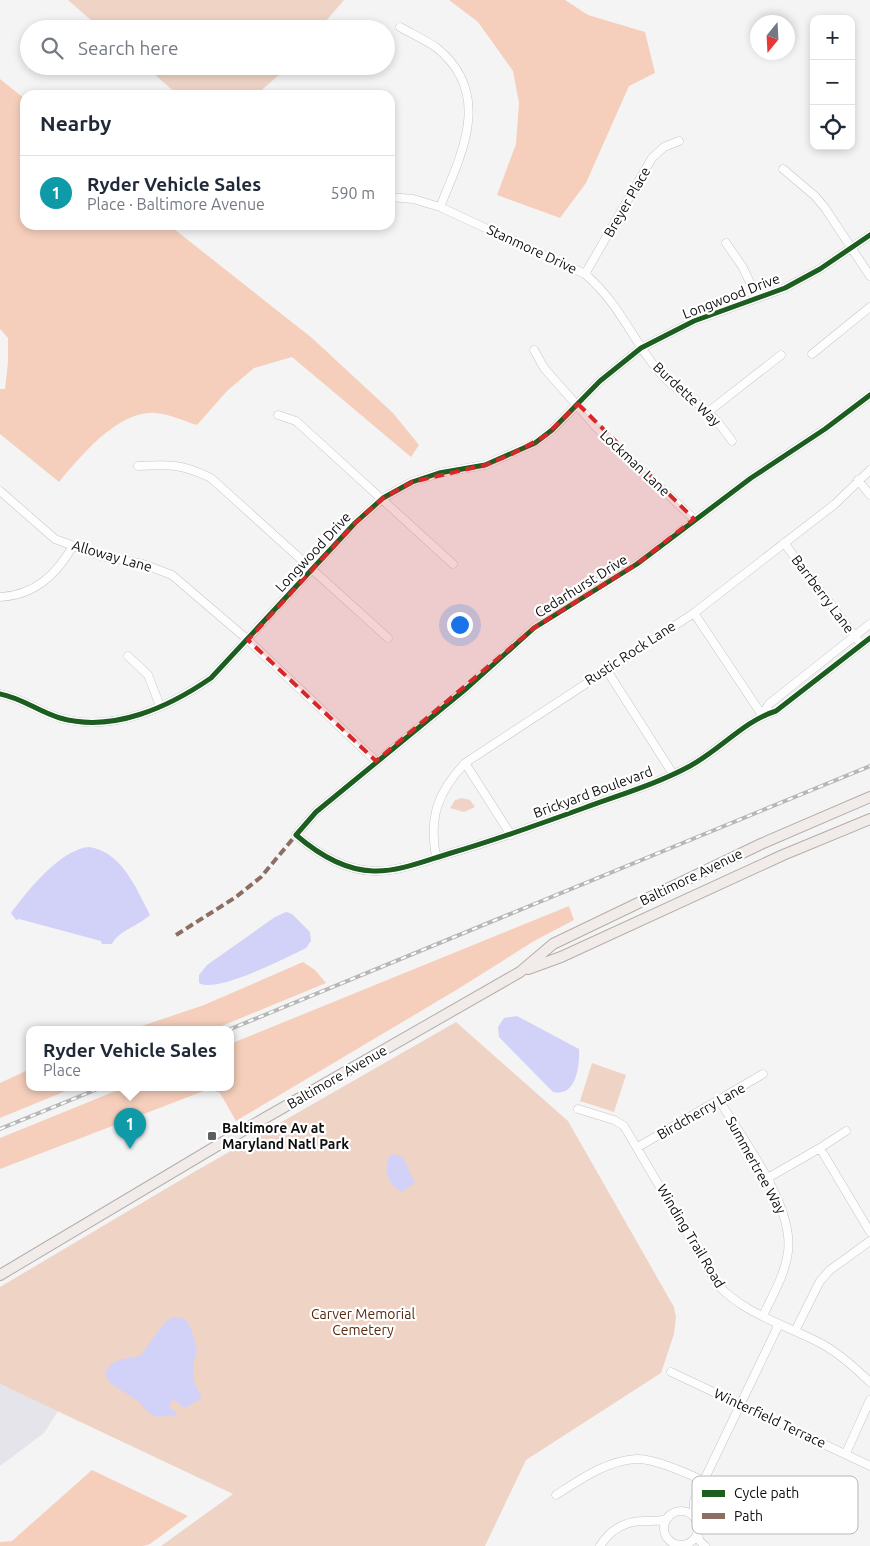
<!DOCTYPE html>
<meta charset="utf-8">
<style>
body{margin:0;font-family:Ubuntu,sans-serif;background:#f6f6f7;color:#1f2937}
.controls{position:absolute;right:15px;top:15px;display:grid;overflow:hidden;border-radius:10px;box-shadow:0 2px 8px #0003}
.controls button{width:45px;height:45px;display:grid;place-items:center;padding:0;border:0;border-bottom:1px solid #e0e1e3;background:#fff;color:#1f2937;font:25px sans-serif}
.compass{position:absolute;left:750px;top:15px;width:45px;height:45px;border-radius:50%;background:#fff;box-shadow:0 2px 8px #0003;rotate:198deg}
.you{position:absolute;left:459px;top:624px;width:18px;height:18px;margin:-12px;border:4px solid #fff;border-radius:50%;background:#1a73e8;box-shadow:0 0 0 8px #1a73e833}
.badge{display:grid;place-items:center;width:32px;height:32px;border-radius:50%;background:#5e5e60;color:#fff;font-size:16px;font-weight:700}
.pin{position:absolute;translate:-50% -41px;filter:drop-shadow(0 1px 2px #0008)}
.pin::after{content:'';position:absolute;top:26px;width:18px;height:15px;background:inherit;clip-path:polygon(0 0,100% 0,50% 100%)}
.popup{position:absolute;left:26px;top:1026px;width:208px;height:65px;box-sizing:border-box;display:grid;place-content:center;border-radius:10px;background:#fff;filter:drop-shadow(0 1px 4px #0005);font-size:16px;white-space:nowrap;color:#747a83}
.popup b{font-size:19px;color:#1f2937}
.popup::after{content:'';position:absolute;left:50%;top:100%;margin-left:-10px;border:10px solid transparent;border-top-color:#fff}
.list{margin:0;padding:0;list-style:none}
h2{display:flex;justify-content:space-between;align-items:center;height:65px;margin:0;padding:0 20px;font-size:21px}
h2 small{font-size:16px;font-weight:400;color:#747a83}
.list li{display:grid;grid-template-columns:32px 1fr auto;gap:15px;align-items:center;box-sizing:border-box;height:75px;padding:0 20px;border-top:1px solid #e0e1e3}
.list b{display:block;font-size:19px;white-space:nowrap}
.list p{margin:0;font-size:16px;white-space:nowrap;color:#747a83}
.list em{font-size:16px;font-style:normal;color:#747a83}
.icon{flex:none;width:28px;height:28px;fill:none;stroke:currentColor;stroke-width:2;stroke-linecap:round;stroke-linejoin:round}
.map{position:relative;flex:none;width:870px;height:1546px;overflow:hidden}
.search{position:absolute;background:#fff;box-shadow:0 2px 8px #0003;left:20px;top:20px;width:375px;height:55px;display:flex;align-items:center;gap:12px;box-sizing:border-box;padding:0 18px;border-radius:28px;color:#747a83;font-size:19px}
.panel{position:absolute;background:#fff;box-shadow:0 2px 8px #0003;left:20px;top:90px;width:375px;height:140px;border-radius:15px}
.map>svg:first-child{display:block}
.built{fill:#e4e4ea}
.green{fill:#efd4c6}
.forest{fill:#f6cfbc}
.water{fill:#d2d1f8}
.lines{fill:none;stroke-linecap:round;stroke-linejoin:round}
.minor-casing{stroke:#c6c6c7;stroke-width:9}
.major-casing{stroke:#b6ada9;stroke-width:12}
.minor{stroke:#fdfdfe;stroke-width:8}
.major{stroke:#f1ece9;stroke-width:10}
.rail-casing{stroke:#b7b7b7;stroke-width:4}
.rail{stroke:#fff;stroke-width:2;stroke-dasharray:5.5;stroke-linecap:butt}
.quiet{stroke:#8d6e63;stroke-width:4;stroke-dasharray:8 4;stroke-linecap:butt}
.cycleway-casing{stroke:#fff;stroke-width:8}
.cycleway{stroke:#1b5e20;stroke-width:5}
.marked{fill:#d62828;fill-opacity:0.2;stroke:#d62828;stroke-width:4;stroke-dasharray:10 6;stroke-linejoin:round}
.poi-dot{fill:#5e5e60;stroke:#fff;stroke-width:2}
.labels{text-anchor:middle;stroke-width:4.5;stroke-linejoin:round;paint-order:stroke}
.street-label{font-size:14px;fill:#0e0e0f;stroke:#fff}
.poi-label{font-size:14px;font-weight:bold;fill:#0e0e0f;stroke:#fff;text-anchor:start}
.park-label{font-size:14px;fill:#572a11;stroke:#fff}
.key{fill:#fff;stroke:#b7b7b7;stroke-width:1}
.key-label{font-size:14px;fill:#0e0e0f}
</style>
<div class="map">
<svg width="870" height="1546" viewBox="0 0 870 1546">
<rect width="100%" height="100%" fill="#f4f4f5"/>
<path class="built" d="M0,1384l58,27 -14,22 -44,33z"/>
<path class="green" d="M68,0h276l-25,29h-218z
M145,66h160l-25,8 -24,21h-78z
M462,798l8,2 5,7 -11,5 -14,-4 5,-8z
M456,1022l112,99 106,186 2,10 -2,17 -13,39 -135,87 -41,86h-324l72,-52 -233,-110v-97l194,-115z
M592,1063l34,12 -12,37 -34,-11z"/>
<path class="forest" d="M449,0h116l23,15 57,17 10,41 -26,13 -43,97 -26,35 -63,-23 19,-51 3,-41 -6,-32 -35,-49z
M0,79l25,20v126h144l143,113 81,75 26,32 -8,12 -119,-100 -38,11 -27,23 -30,34c-13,-4 -28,-11 -41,-12 -38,-3 -75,43 -97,69l-59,-48v-45h5l3,-27v-24l-8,-9z
M569,906l5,14 -40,21 -76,48 -222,132 -16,-28 -11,-4 -209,80v-31l123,-50h107v-44z
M303,962l12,8 11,13 -114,47h-82l74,-25z
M30,1069v19h43l-73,30v-35z
M92,1470l96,46 -38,28 -7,2h-143v-4l12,-1z"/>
<path class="water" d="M89,847c33,5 47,41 61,68 -10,10 -32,16 -38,29h-10l-1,-3 -82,-22 -3,1 -5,-7c16,-22 50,-64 78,-66z
M286,912l6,2 18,18 1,9 -5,7c-18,9 -90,46 -107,35v-8l8,-10 68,-48z
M517,1016l62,33c1,17 -3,49 -26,43l-54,-55 -1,-10 6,-9z
M391,1154l11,2 13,27 -14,9c-14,-9 -19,-24 -10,-38z
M172,1317l10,1 5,3 6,13 4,16 -4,15 1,17 8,16 -15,9h-4l-9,-8 -4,5v3l8,8 -21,2 -9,-5 -10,-11 -28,-18 -5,-9c6,-16 20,-15 35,-18l24,-33z"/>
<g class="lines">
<defs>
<path id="minor" d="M400,27c12,7 26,13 37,21 56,46 25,105 3,159
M783,169l32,27 10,12 45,68
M390,197l23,2 27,8 145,67c34,29 47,65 74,98 14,16 32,26 48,39 10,9 18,20 25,30
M726,243l16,23 15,31
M585,274l67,-116 12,-11 15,-6
M534,350l10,18 53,60 97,91
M812,354l58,-47
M870,395l-45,34 -74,49 -114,86 -103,64 -67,60 -151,124 -20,23c22,19 48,35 77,36 26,1 54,-11 78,-18 45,-13 89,-29 133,-45 35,-13 73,-24 106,-42 30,-16 54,-45 86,-55l94,-73
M708,412l73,-57
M278,415l18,6 157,143
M138,466c32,-2 44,-2 73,12l177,160
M858,480l12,15
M0,491l55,48 46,17 42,8 29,11 76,65 128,121
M784,543l73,96
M0,597c35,-2 56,-22 73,-51
M694,613l68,102
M128,656l20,19 12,31
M606,669l67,105
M0,694c22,4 39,18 60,24 53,15 109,-11 151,-40l144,-155 28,-25 29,-16 27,-9 46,-8 50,-22 17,-13 48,-49 41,-33 53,-27 91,-33 35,-19 50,-34
M762,715l7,-11 101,-80
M465,763l46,72
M436,857c-7,-40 1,-64 29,-94l229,-150 141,-109 35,-34
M719,1100c24,40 75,105 69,152 -3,23 -16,44 -25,64
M578,1109l36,11 10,6 93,158c27,30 69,41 105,60 18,10 33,24 48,38
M638,1147l125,-73
M820,1148l50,84
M766,1179l54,-31 26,-17
M795,1331l25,-50 10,-11 40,-29
M671,1372l199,94
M846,1453l24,-53
M556,1495c25,-16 50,-34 80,-36 29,-2 106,42 135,56
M664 1528a17 17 0 1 1 34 0a17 17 0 1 1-34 0Z
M694,1517v-16l85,-177
M698,1532l1,8 6,6
M600,1546c10,-16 25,-25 44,-25 9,0 16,1 24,-3"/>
<path id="major" d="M528,969l33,-12 222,-102 87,-36
M0,1275l230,-137 290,-166 33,-28 208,-100 109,-47"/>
</defs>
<use href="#minor" class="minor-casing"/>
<use href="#major" class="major-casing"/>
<use href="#minor" class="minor"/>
<use href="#major" class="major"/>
<defs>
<path id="rail" d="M228,1030l642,-264
M0,1129l100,-41"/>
</defs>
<use href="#rail" class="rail-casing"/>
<use href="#rail" class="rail"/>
<path class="quiet" d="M176,935l60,-38 25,-20 35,-42"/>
<defs>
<path id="cycleway" d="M870,395l-45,34 -74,49 -114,86 -103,64 -67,60 -151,124 -20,23c22,19 48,35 77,36 26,1 54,-11 78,-18 45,-13 89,-29 133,-45 35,-13 73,-24 106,-42 30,-16 54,-45 86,-55l94,-73
M0,694c22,4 39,18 60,24 53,15 109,-11 151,-40l144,-155 28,-25 29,-16 27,-9 46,-8 50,-22 17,-13 48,-49 41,-33 53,-27 91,-33 35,-19 50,-34"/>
</defs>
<use href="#cycleway" class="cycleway-casing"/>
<use href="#cycleway" class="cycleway"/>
</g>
<path class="marked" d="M578,404l116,115 -57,45 -103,64 -158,133 -128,-121 107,-117 28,-25 29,-16 73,-17 27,-11 33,-18z"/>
<rect class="poi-dot" x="207" y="1131" width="10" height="10" rx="2.5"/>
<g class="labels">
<g class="street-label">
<text transform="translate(627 202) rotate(-60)" y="5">Breyer Place</text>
<text transform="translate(532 249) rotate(25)" y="5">Stanmore Drive</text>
<text transform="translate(731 296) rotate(-21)" y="5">Longwood Drive</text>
<text transform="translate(687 394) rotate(43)" y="5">Burdette Way</text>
<text transform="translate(635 463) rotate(43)" y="5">Lockman Lane</text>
<text transform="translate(313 552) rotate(-47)" y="5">Longwood Drive</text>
<text transform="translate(112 556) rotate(16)" y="5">Alloway Lane</text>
<text transform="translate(581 586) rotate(-32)" y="5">Cedarhurst Drive</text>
<text transform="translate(823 594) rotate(53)" y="5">Barrberry Lane</text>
<text transform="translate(630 653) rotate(-33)" y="5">Rustic Rock Lane</text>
<text transform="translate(593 792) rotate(-20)" y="5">Brickyard Boulevard</text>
<text transform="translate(691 877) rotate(-26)" y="5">Baltimore Avenue</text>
<text transform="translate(337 1077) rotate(-30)" y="5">Baltimore Avenue</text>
<text transform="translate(701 1111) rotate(-30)" y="5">Birdcherry Lane</text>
<text transform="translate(756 1165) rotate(61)" y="5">Summertree Way</text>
<text transform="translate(691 1236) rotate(59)" y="5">Winding Trail Road</text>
<text transform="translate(770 1418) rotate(25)" y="5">Winterfield Terrace</text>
</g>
<g class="poi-label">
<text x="222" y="1133">Baltimore Av at<tspan x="222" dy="16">Maryland Natl Park</tspan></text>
</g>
<g class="park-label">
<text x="363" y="1319">Carver Memorial<tspan x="363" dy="16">Cemetery</tspan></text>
</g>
</g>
<rect x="692" y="1476" width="166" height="58" rx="8" class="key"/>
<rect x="702" y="1490" width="23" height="7" fill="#1b5e20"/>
<rect x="702" y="1513" width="23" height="6" fill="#8d6e63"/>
<g class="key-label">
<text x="734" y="1498">Cycle path</text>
<text x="734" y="1521">Path</text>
</g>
</svg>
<div class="controls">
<button>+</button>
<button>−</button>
<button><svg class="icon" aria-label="locate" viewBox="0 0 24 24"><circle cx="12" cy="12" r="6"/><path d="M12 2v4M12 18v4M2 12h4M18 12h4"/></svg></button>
</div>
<svg class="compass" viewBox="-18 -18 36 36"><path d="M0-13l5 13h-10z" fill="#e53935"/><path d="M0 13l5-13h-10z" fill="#747a83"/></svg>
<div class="you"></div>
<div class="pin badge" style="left:130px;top:1149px;background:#0f9aa8">1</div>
<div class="popup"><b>Ryder Vehicle Sales</b>Place</div>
<div class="search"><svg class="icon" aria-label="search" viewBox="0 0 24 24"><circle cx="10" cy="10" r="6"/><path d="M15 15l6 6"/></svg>Search here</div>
<section class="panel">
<h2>Nearby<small></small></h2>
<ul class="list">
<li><span class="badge" style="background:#0f9aa8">1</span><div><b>Ryder Vehicle Sales</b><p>Place · Baltimore Avenue</p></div><em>590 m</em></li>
</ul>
</section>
</div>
